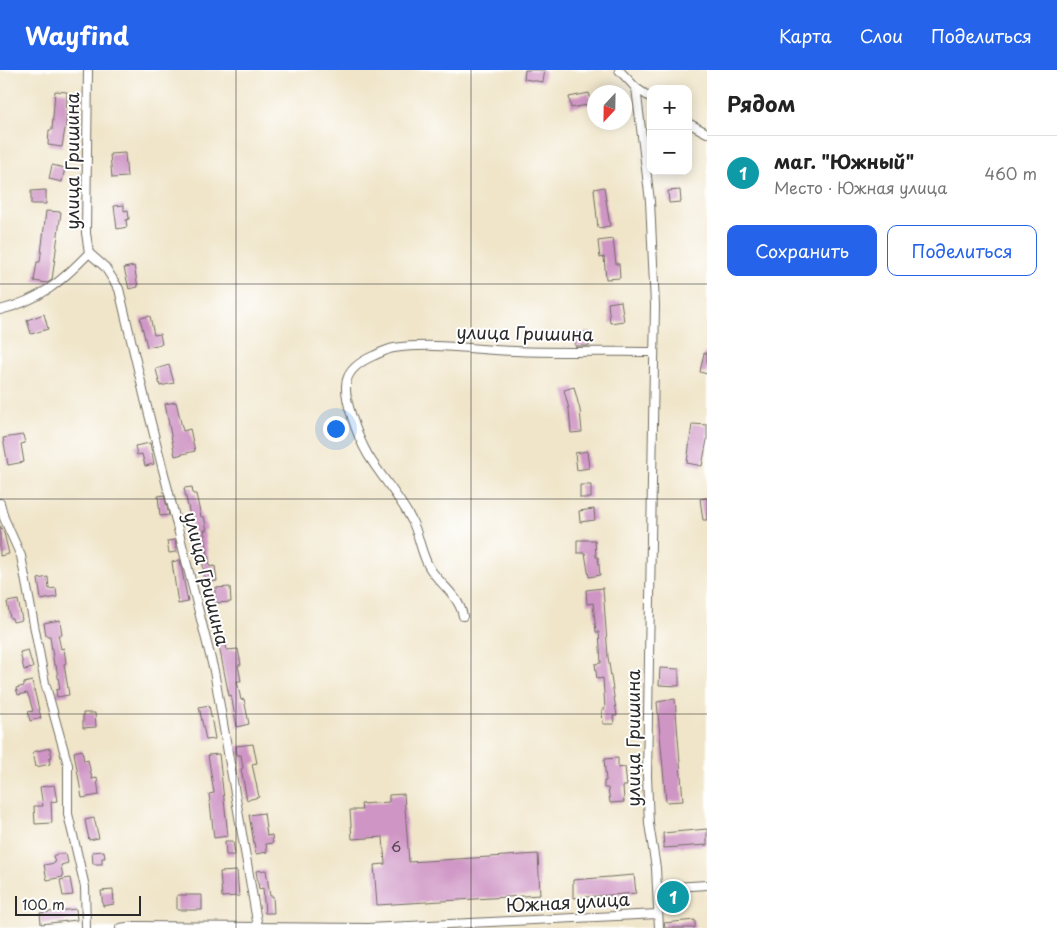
<!DOCTYPE html>
<html lang="ru">
<meta charset="utf-8">
<style>
body{margin:0;font-family:"Playpen Sans",sans-serif;background:#f2f2f2;color:#222}
.controls{position:absolute;right:15px;top:15px;display:grid;overflow:hidden;border-radius:10px;box-shadow:0 2px 12px #0003}
.controls button{width:45px;height:45px;display:grid;place-items:center;padding:0;border:0;border-bottom:1px solid #e0e0e0;background:#fff;color:#222;font:25px sans-serif}
.compass{position:absolute;left:587px;top:15px;width:45px;height:45px;border-radius:50%;background:#fff;box-shadow:0 2px 12px #0003;rotate:202deg}
.scale{position:absolute;left:15px;bottom:12px;width:126px;box-sizing:border-box;padding-left:5px;border:2px solid #2b2b2b;border-top:0;font-size:14px;line-height:18px;white-space:nowrap;color:#2b2b2b;-webkit-text-stroke:4px #fff;paint-order:stroke}
.you{position:absolute;left:335px;top:358px;width:18px;height:18px;margin:-12px;border:4px solid #fff;border-radius:50%;background:#1a73e8;box-shadow:0 0 0 8px #1a73e833}
.badge{display:grid;place-items:center;width:32px;height:32px;border-radius:50%;background:#2563eb;color:#fff;font-size:16px;font-weight:700}
.pin{position:absolute;translate:-50% -50%;border:2px solid #fff;box-shadow:0 1px 5px #0006}
.list{margin:0;padding:0;list-style:none}
h2{display:flex;justify-content:space-between;align-items:center;height:65px;margin:0;padding:0 20px;font-size:21px}
h2 small{font-size:16px;font-weight:400;color:#767676}
.list li{display:grid;grid-template-columns:32px 1fr auto;gap:15px;align-items:center;box-sizing:border-box;height:75px;padding:0 20px;border-top:1px solid #e0e0e0}
.list b{display:block;font-size:19px;white-space:nowrap}
.list p{margin:0;font-size:16px;white-space:nowrap;color:#767676}
.list em{font-size:16px;font-style:normal;color:#767676}
.actions{display:flex;gap:10px;padding:15px 20px}
.actions a{flex:1;padding:11px 0;border:1px solid #2563eb;border-radius:10px;text-align:center;font-size:18px;color:#2563eb}
.actions .main{background:#2563eb;color:#fff}
.map{position:relative;flex:none;width:707px;height:858px;overflow:hidden}
header{display:flex;align-items:center;gap:30px;box-sizing:border-box;height:70px;padding:0 25px;background:#2563eb;color:#fff}
header strong{font-size:24px}
nav{display:flex;gap:28px;margin-inline-start:auto;font-size:18px}
main{display:flex}
aside{flex:1;background:#fff}
.map>svg:first-child{display:block}
.building{fill:#cf95c5}
.lines{fill:none;stroke-linecap:round;stroke-linejoin:round}
.minor-casing{stroke:#706c62;stroke-width:10}
.minor{stroke:#fff;stroke-width:8}
.grid{fill:none;stroke:#2b2b2b;stroke-width:1;stroke-opacity:0.55}
.labels{text-anchor:middle;stroke-width:4;stroke-linejoin:round;paint-order:stroke}
.number-label{font-size:15px;fill:#544652}
.street-label{font-size:18px;fill:#2b2b2b;stroke:#fff}
</style>
<header>
<strong>Wayfind</strong>
<nav><a>Карта</a><a>Слои</a><a>Поделиться</a></nav>
</header>
<main>
<div class="map">
<svg width="707" height="858" viewBox="0 0 707 858">
<rect width="100%" height="100%" fill="#fff"/>
<filter id="ink" filterUnits="userSpaceOnUse"><feTurbulence type="fractalNoise" baseFrequency=".02" numOctaves="2"/><feDisplacementMap in="SourceGraphic" scale="10" xChannelSelector="R" yChannelSelector="G"/><feConvolveMatrix kernelMatrix="1 2 1 2 8 2 1 2 1" color-interpolation-filters="sRGB"/></filter>
<filter id="wash" filterUnits="userSpaceOnUse"><feTurbulence type="fractalNoise" baseFrequency=".0096" numOctaves="4" result="noise"/><feDisplacementMap in="SourceGraphic" scale="20" xChannelSelector="R" yChannelSelector="G"/><feGaussianBlur stdDeviation="1.12" result="paint"/><feColorMatrix in="noise" values="0 0 0 0 0 0 0 0 0 0 0 0 0 0 0 0 0 1.4 0 .05"/><feComposite in="paint" operator="in"/></filter>
<g filter="url(#wash)">
<rect width="100%" height="100%" fill="#f0e5c9"/>
<g id="blocks">
<path class="building" d="M525,0h20l-2,12 -19,-3z
M55,21l12,1 -1,31 -4,24 -14,-2 1,-15h3z
M589,23l3,11 -21,4 -2,-11z
M125,83l2,24 -15,1 -2,-24z
M52,95l13,3 -3,14 -13,-3z
M604,117l6,39 -12,2 -4,-39z
M46,120v14h-15v-13z
M680,120l1,12 -12,1 -1,-12z
M124,135v6l4,-1 1,9 -3,1 1,7 -10,2 -3,-23z
M46,141l15,1 -9,68 -5,3 -13,-2 3,-19h3z
M613,169l3,25h3l1,14 -14,1 -2,-22 -4,1 -2,-17z
M134,196l4,21 -9,2 -5,-21z
M621,231l3,20 -14,2 -2,-20z
M44,244l4,15 -17,5 -4,-14z
M150,246l4,19 6,-1 2,10 -15,3 -7,-29z
M589,262v14h-14v-13z
M704,283h3v21l-7,-2z
M169,295l5,18 -14,3 -4,-17z
M574,317l6,23 2,22 -11,1 -2,-24 -5,-19z
M176,332l7,29 7,-2 5,22 -20,5 -10,-52z
M692,354l15,1v15l-5,26 -15,-3z
M23,365l2,8 -4,1 3,18 -16,3 -5,-27z
M150,373l4,21 -9,2 -3,-12 -5,1 -2,-9z
M587,381l2,17 -12,2 -2,-17z
M580,415h11v13h-11z
M192,417l1,7h3l5,23h3l3,13h-3l6,37 5,-1 2,15 -12,2 -3,-27 -6,1 -2,-7 3,-1 -3,-15 -10,-46z
M164,425l5,20 -9,1 -2,-20z
M707,428v22h-4l-3,-21z
M594,439l1,11 -15,2 -1,-11z
M0,456l4,7 5,21 -9,2z
M175,470l2,12 -8,1 -2,-12z
M577,470h18l1,17h2l2,18 -11,2 -4,-24h-8z
M180,490l8,42 -10,2 -6,-42z
M48,507l1,12 7,-1 1,9 -16,3 -3,-21z
M230,517l1,15 -16,1v-15z
M603,518l5,69 9,59h-4l1,8h-11l-1,-15h3l-2,-31 -6,1 -2,-15 6,-1 -2,-31h-3l-3,-29 -6,1 -1,-14z
M18,530l4,20 -9,2 -1,-4h-2l-3,-16z
M60,550l2,15h-4l3,14 3,-1 2,15 -2,1 5,31 -12,2 -1,-7 4,-1 -4,-24h-2l-4,-29h-4l-2,-13z
M224,565l3,15 11,-1 3,16h-3l3,16h-4l4,19 3,-1 5,25 -12,3 -6,-32 -2,1 -12,-60z
M28,580l5,18 -9,2 -4,-18z
M660,598l19,1v17l-20,-1z
M32,611l9,37 -11,3 -2,-9 5,-1 -4,-14 -2,-4 -9,2 -2,-7 8,-2v-3z
M675,629l8,102 -17,1 -9,-100z
M209,635l6,34 -9,1 -7,-33z
M83,643h12l1,14 -13,1z
M253,674l4,19 -5,1 7,33 -12,3 -6,-31 2,-1 -2,-13h-4l-1,-9z
M50,678l2,9 -3,1 1,6 -14,3 -3,-15z
M82,680l2,11 4,-1 4,19 5,-1 2,17 -17,3 -8,-46z
M219,684l9,82 -14,2 -5,-44 5,-1 -6,-38z
M618,688v10l7,-1 2,19h-4l1,16 -14,1 -2,-15h-4v-7h2l-2,-22z
M54,715l3,16 -6,1 1,21 -17,1 -1,-18h9l-3,-19z
M404,724l5,68 129,-8 2,41 -163,10 -3,-40 11,-1 -2,-27 -31,2 -2,-29h12l-1,-6 28,-2v-7z
M264,743l3,23 5,-1 1,8 -7,1 1,8 -11,2 -7,-39z
M94,748l5,20 -10,2 -4,-20z
M707,759v16l-43,3 -1,-15z
M225,771h8l2,14h-9z
M104,781l1,7h-3v6h-9l-1,-12z
M57,784h9l2,9 -7,2 2,12 -16,3 -3,-15 11,-2 -2,-7z
M266,800l4,26h3l1,17h-9l-2,-25 -4,1 -3,-18z
M237,801l2,25 -17,1 -2,-25z
M634,805l2,18 -63,5v-18z
M70,808l3,17 -10,1 -3,-16z
M113,820l1,14 -11,2 -2,-15z
M677,822l1,11 -10,1v-11z
M177,825h25v15h-25z
M76,839l1,11 -36,4 -1,-11z
M695,850v8h-30l-1,-5z"/>
</g>
</g>
<g filter="url(#ink)">
<use href="#blocks" fill-opacity="0" stroke="#706c62" stroke-width="1"/>
<g class="lines">
<defs>
<path id="minor" d="M88,0l-2,163 3,20 16,14 14,22 26,110 69,272 44,256
M619,0l17,18 15,10
M636,18l14,113 5,104 -8,471 2,48 7,44 3,60
M688,53l19,10
M0,240c40,-10 61,-28 89,-57
M0,433l4,15 17,38 24,127 23,82v49l17,73 1,41
M463,546c-4,-20 -21,-30 -32,-46 -10,-14 -11,-34 -19,-49 -12,-24 -30,-43 -44,-66 -7,-12 -12,-25 -16,-38 -10,-30 -11,-47 21,-61 7,-3 14,-7 21,-8 40,-6 81,2 121,3 46,2 93,0 139,1
M657,818l50,-3
M120,858l14,-2 234,2 290,-14"/>
</defs>
<use href="#minor" class="minor-casing"/>
<use href="#minor" class="minor"/>
</g>
</g>
<path class="grid" d="M236,0v858M471,0v858M0,214h707M0,429h707M0,644h707"/>
<g class="labels">
<g class="number-label">
<text x="396" y="782">6</text>
</g>
<g class="street-label">
<text transform="translate(73 91) rotate(-90)" y="6">улица Гришина</text>
<text transform="translate(525 264) rotate(1)" y="6">улица Гришина</text>
<text transform="translate(206 509) rotate(76)" y="6">улица Гришина</text>
<text transform="translate(634 668) rotate(-90)" y="6">улица Гришина</text>
<text transform="translate(568 833) rotate(-3)" y="6">Южная улица</text>
</g>
</g>
</svg>
<div class="controls">
<button>+</button>
<button>−</button>
</div>
<svg class="compass" viewBox="-18 -18 36 36"><path d="M0-13l5 13h-10z" fill="#e53935"/><path d="M0 13l5-13h-10z" fill="#767676"/></svg>
<div class="scale">100 m</div>
<div class="you"></div>
<div class="pin badge" style="left:673px;top:827px;background:#0f9aa8">1</div>
</div>
<aside>
<h2>Рядом<small></small></h2>
<ul class="list">
<li><span class="badge" style="background:#0f9aa8">1</span><div><b>маг. &quot;Южный&quot;</b><p>Место · Южная улица</p></div><em>460 m</em></li>
</ul>
<div class="actions"><a class="main">Сохранить</a><a>Поделиться</a></div>
</aside>
</main>
